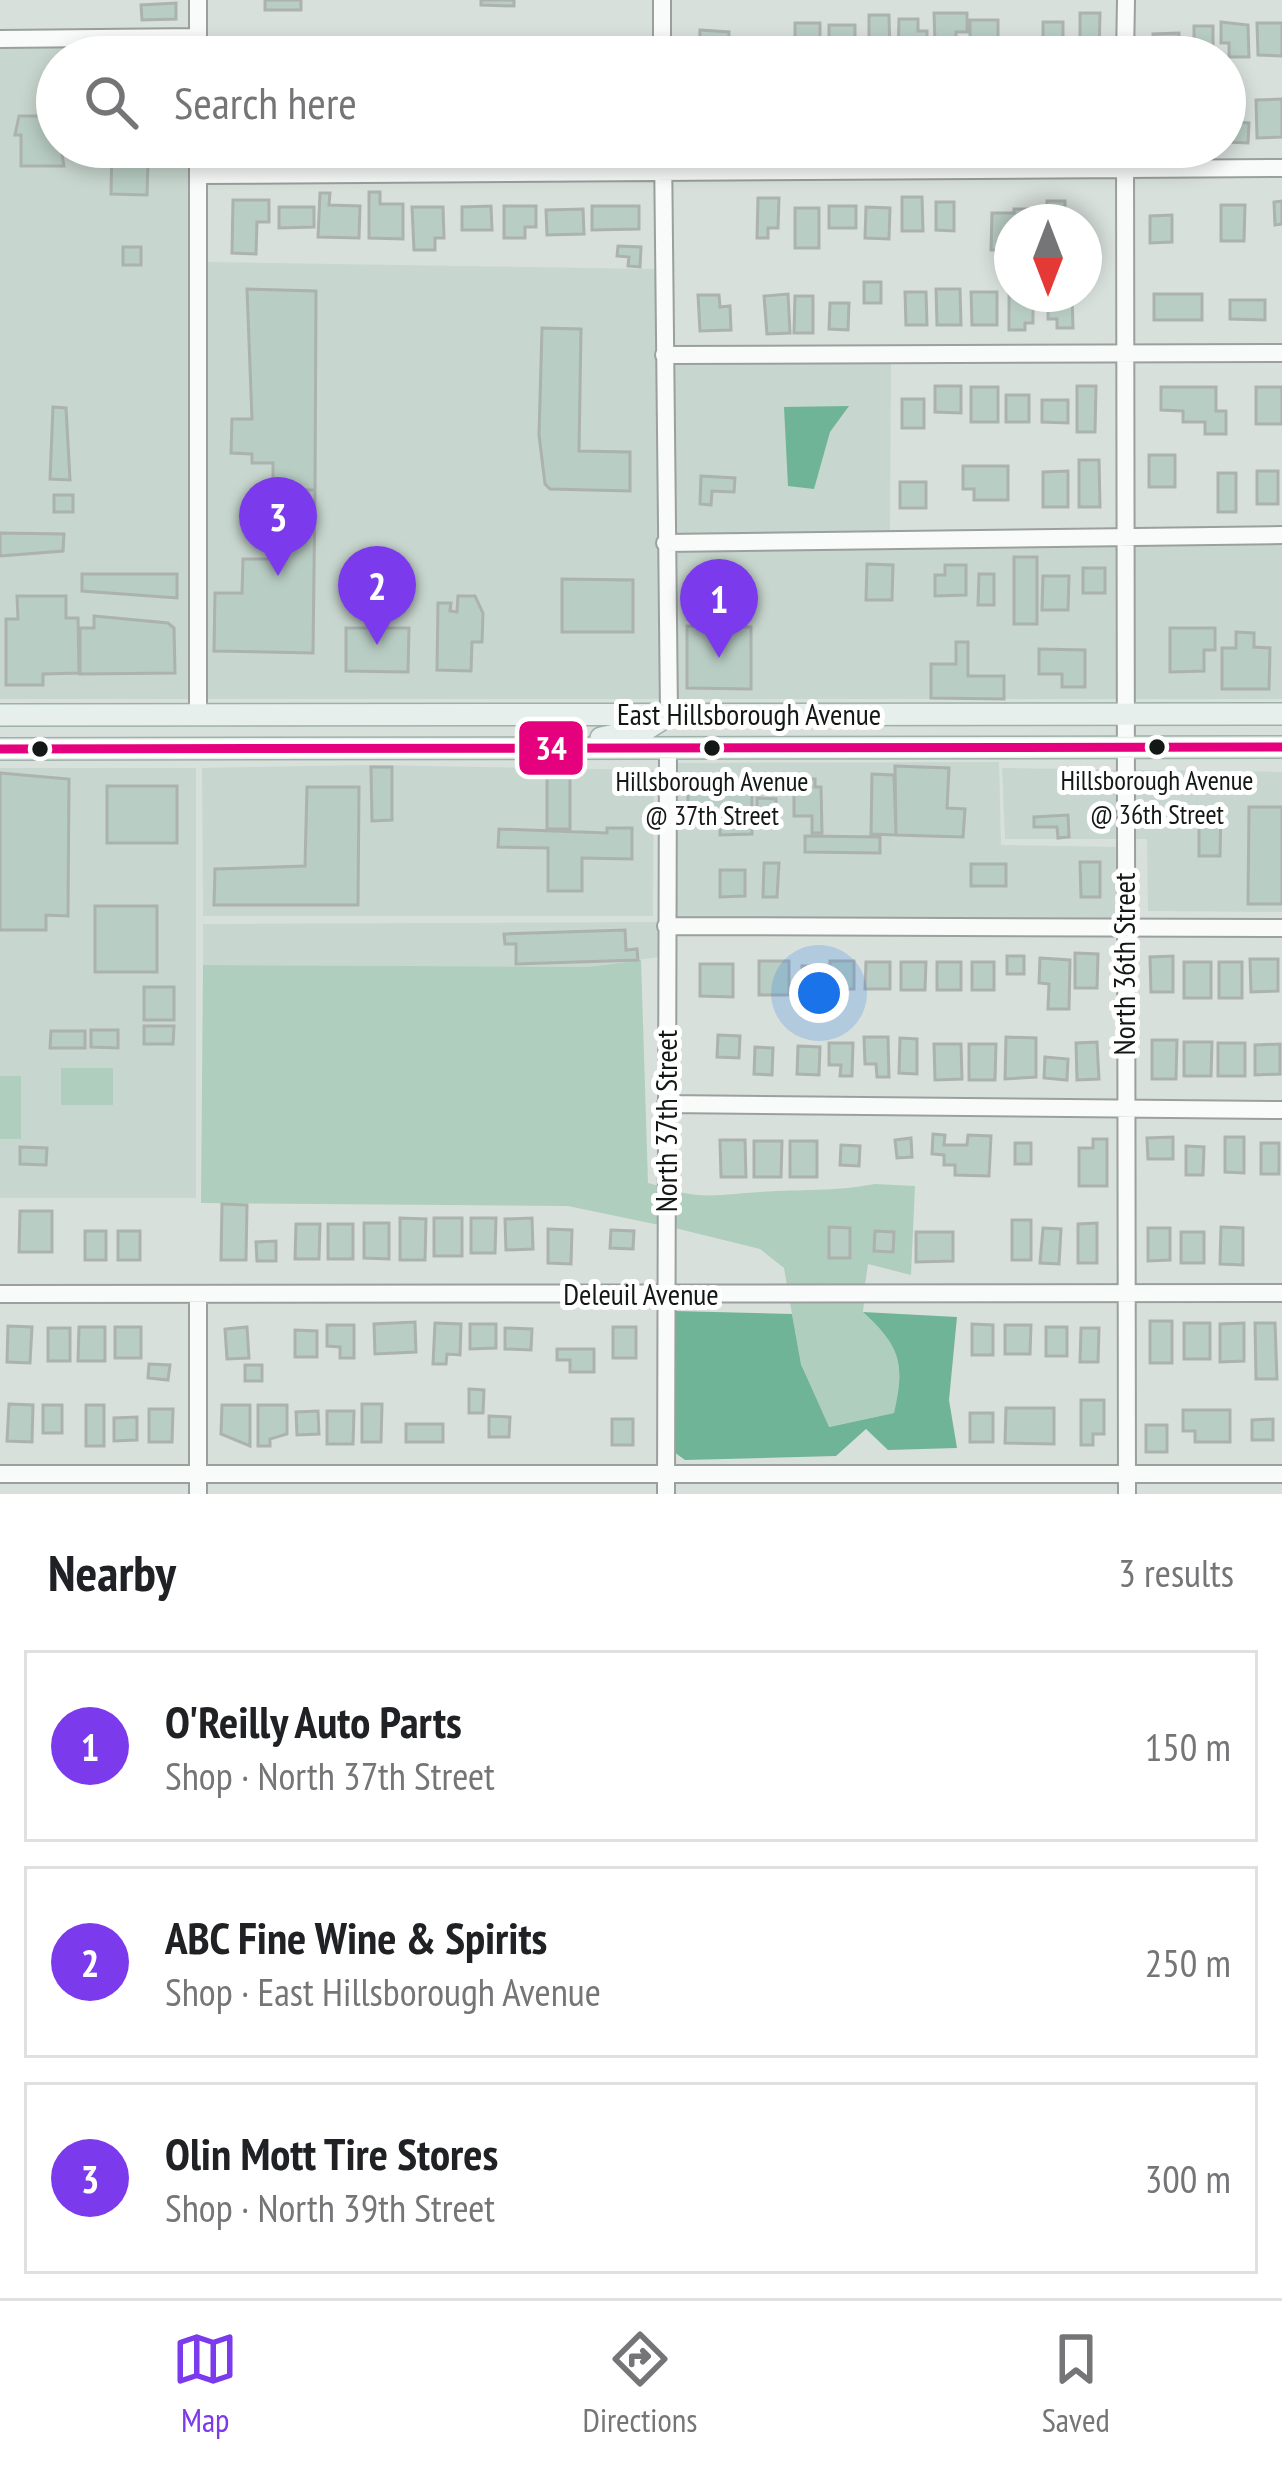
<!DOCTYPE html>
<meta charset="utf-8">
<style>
body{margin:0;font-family:"PT Sans Narrow",sans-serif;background:#f6f6f6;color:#202124}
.compass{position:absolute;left:994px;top:204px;width:108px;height:108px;border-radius:50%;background:#fff;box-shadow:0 6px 18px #0003;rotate:180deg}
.you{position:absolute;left:819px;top:993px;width:42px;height:42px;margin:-30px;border:9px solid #fff;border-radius:50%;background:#1a73e8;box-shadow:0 0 0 18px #1a73e833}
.badge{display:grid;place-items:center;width:78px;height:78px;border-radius:50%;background:#7c3aed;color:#fff;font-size:39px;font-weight:700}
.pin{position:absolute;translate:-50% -99px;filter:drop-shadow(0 3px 6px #0008)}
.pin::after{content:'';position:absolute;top:63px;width:42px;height:36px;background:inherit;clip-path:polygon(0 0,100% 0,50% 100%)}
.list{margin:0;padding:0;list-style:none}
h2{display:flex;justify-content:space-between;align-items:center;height:156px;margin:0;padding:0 48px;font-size:51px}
h2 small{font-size:39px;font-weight:400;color:#757577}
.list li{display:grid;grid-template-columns:78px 1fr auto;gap:36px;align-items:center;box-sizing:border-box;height:192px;margin:0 24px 24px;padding:0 24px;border:3px solid #e0e0e0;border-radius:0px}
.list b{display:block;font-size:45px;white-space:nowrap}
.list p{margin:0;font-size:39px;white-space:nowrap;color:#757577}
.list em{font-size:39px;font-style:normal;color:#757577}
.icon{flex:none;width:66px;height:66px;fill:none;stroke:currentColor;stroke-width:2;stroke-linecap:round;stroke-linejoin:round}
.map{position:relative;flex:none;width:1282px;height:1494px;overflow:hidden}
.search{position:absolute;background:#fff;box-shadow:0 6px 18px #0003;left:36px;right:36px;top:36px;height:132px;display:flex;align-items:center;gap:30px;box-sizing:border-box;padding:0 42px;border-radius:66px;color:#757577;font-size:45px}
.sheet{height:804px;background:#fff}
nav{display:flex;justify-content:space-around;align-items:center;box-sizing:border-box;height:168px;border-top:3px solid #e0e0e0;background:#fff;font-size:33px;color:#757577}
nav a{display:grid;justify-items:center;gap:6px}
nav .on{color:#7c3aed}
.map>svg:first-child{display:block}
.built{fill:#c7d6ce;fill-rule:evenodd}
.green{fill:#afcebe}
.water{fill:#70b497}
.building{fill:#b8cdc3;stroke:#acb2af;stroke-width:3}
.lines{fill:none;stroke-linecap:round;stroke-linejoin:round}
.minor-casing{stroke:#9aa09d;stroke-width:20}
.major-casing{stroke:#9eb1a9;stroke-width:24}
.minor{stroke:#f9fafa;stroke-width:16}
.major{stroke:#e6efeb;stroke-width:21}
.bus-1-casing{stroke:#fff;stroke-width:18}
.bus-1{stroke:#e5007d;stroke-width:9}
.bus-dot{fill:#131816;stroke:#fff;stroke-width:4.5}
.labels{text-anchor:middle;stroke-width:10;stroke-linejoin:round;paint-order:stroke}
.bus-label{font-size:27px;fill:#131816;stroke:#fff}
.street-label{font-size:30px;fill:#131816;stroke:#fff}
.line-badge{stroke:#fff;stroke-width:4.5}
.badge-label{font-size:33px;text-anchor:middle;font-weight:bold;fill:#fff}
</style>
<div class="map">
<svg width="1282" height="1494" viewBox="0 0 1282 1494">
<rect width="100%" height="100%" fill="#d8e0dc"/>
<path class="built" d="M190,45v12h-133v90h133v552h-190v-651z
M206,262l450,7 5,430h-455z
M891,363l-1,167h148l-365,4 -1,-170zM784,407h64l-18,25z
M1282,544v155h-148l1,-152z
M1119,547l-1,152h-441l-4,-147z
M999,762l2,83 116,2 -1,71 -442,-1 2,-154z
M371,765l283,5 -1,146h-450l-1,-148z
M0,768h196v430h-196z
M1002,768l280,4v140l-134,-1 -1,-72h-142z
M658,922v35l-69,10 -386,-2v-41z"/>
<path class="green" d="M641,960l7,223 11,3v39l-91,-19 -367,-3 2,-238 385,2z
M61,1068h52v37h-52z
M0,1076h21v63h-21z
M875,1184l40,2 -4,89 -43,-11 -3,21h-78l-3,-17 -24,-19 -85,-21v-37c30,8 53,3 85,1 43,-3 70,0 115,-8z
M790,1303h74l-1,9c38,35 42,52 31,101l-66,14 -27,-64z"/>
<path class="water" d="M849,406l-19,26 -16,57 -26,-3 -4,-79z
M675,1311l117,3 9,50 28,63 65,-14c11,-49 7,-66 -31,-101l94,5 -8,83 8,48 -69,2 -22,-21 -30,27 -151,4 -11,-8z"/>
<path class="building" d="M265,0h36v10h-36z
M481,0h33v6l-33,-1z
M176,3v16l-34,1 -1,-15z
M934,13h33v19h-11v9l-21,1z
M1080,13h20l-1,44h-19z
M869,15h20l1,39h-21z
M899,19h19v12h9v26h-29z
M970,20h28v35h-28z
M1043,22h20v33h-20z
M1221,22l27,3 1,32h-20v-14h-8z
M795,23h25v34h-25z
M1257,23h25v33l-24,-1z
M829,25h26v32h-26z
M1194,26h19v31h-19z
M700,30l29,2 -1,25h-29z
M1179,33l1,24h-26l-1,-23z
M603,49h27v8h-27z
M1282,99v38l-25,1 -1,-38z
M1225,111l11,1v10l13,1 -1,20 -23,-1z
M19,116h36l9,50h-43v-31h-6z
M112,147h24v14h12l-1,34 -36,-1z
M369,192h11v12h23v35l-34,-1z
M320,193h10l-1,12 31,1 -1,32 -41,-1z
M902,197h20l1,34h-21z
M758,198h21l-1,30h-10v10h-11z
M233,200h36v22h-12l-1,32 -24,-1z
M1047,201h18v21h-18z
M1282,201v23l-7,1 -1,-23z
M936,202h18v29l-18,-1z
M1221,205h24l-1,36h-23z
M491,206l1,24h-30v-23z
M504,206h32v21h-11v11h-21z
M592,206h47v23l-47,1z
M829,206h27v22h-27z
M279,207h35v20l-35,1z
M412,207h31l1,31h-9v12h-21z
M866,207l24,1 -1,31 -24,-1z
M795,208h24v40h-24z
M583,209l1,25 -37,1 -1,-25z
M1014,209h18v13h-20l-4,28h-17l1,-37h22z
M1172,215v27l-22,1v-27z
M618,246l23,1 -1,20 -12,-1 1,-9 -12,-1z
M123,247h18v18h-18z
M864,282h17v21h-17z
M1009,287l3,7h21v29h-8v7h-16z
M247,289l69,2 -1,199 -42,-1v-26h-21v-9l-21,-1 1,-34h20z
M936,289h24l1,36h-24z
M905,292h21l1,33h-21z
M971,292h26v33h-25z
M788,294l2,39 -23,1 -3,-38z
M1048,294h24l1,34h-16v-9h-9z
M1154,294h48v26h-48z
M698,295h21l1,12 10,-1 1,24 -31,1z
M795,296h18v37h-19z
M1230,300h35v20l-35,-1z
M830,303h19l-1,27 -19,-1z
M542,328l39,1 -2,122 51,1v39l-80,-2 -5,-5 -6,-49z
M935,386h26v27l-26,-1z
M1077,386h19l-1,46h-18z
M971,387h27v35h-27z
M1161,387h55v24h10v23h-21v-12h-22v-11l-22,-1z
M1256,387h26v37h-26z
M1006,395h23v27h-23z
M902,399h22v29h-22z
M1042,400h26v23l-26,-1z
M53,407l13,1 4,72 -20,-1z
M1149,455h26v32h-26z
M1079,460h20l1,47h-21z
M963,466h45v34h-34v-11h-11z
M1068,471v36h-25v-35z
M1257,471h21v33h-21z
M1218,473h18v39h-18z
M701,476l34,2 -1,14 -22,-1 -1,14 -11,-1z
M900,482h26v26h-26z
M287,490h28l-2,163 -99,-2 1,-58h27l1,-34h43z
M54,495h19v17h-19z
M0,533l64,1 -1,17 -63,5z
M1014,557h23v67h-23z
M867,564l26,1 -1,35h-26z
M945,565h21v30l-31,1v-21h10z
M1083,568h22v25h-22z
M82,574h95v24l-95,-7z
M979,574h15v31h-16z
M1043,576h26l-1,34h-26z
M562,579l71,1v52h-71z
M17,596h49v22h12l1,55 -36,1v11h-37v-66h12z
M458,596h17l8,17 -1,29h-10l-1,29 -34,-1 1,-67h13l-1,8 7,1z
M94,616l74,7 6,5 1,45 -95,1v-46h14z
M687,626l64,1v62l-64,-1z
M346,628h63l-1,44 -62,-1z
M1170,628h45v22h-11v21l-34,1z
M1236,632l18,1v14l16,1 -1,41h-47v-41h14z
M956,642h12v34h36v23l-73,-1v-34h25z
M1039,649l46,1v37h-23v-13h-23z
M895,766l54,2 -2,40 18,1 -2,28 -67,-2z
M371,767h21v53l-20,1z
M0,773l69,6 -1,137 -22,-1v15h-46z
M872,774l22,1 2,60 -25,-1z
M547,778h23v51h-23z
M794,779h21v8h6l1,46h-10v-17h-18z
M688,783h21v10l43,-1v42l-32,1v-11h-32z
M107,786h70v57h-70z
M307,787h52l-1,118h-144l1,-36 90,-3z
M757,798l19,1 -1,23h-18z
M1249,807h33v97h-34z
M1199,808h22l-1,48h-21z
M1068,815l1,22 -11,1 -1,-11h-23v-10z
M607,828h25v31l-50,-1v33h-34v-43l-50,-1 1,-18 108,4z
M805,836l75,1v16l-75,-1z
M1080,862h20v35h-19z
M764,863h15l-2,34h-14z
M971,864h35v22h-35z
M720,870h25v26l-25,1z
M95,906h62v66h-62z
M625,930l1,20 11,-1 1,11 -122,4v-20h-11l-1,-10z
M1075,953l23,1 -1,34h-22z
M1007,956h17v18h-17z
M1173,956v36h-22l-1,-35z
M1040,958l30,2 -1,49h-21l1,-25 -10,-1z
M1250,959h28v32l-27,1z
M759,961h30v34h-30z
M830,961h24v28h-24z
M866,962h24v27h-25z
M901,962h25l-1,28h-24z
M937,962h24v28h-24z
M972,962h22v28h-22z
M1184,962h27v36h-27z
M1219,962h23v36h-23z
M700,964h33v33l-33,-1z
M802,966h19v29h-19z
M144,987h30v33h-30z
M144,1026h30l-1,18h-29z
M91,1030h27v18l-27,-1z
M51,1031h34v17h-35z
M718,1035l22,1 -1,22 -22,-1z
M864,1037h24l1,40h-12l-1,-13h-11z
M1006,1037l30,1v39l-31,2z
M900,1038l17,1v35l-18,-1z
M1152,1040h25l-1,39h-24z
M1097,1042l2,37 -22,1 -1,-37z
M1184,1042h28l-1,34h-27z
M829,1043h24l-1,33h-12l1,-11h-12z
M1218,1043h27v33h-27z
M934,1044h27l1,35 -27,1z
M969,1044h27l-1,36h-26z
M1280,1044v30l-25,1v-30z
M798,1046l22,1 -1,28 -22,-1z
M755,1047l18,1 -1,27 -18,-1z
M1045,1057l23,2 -1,21 -23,-2z
M933,1134l12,1 -1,10h23l1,-10 23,1 -2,40 -34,-1v-10h-11v-10l-12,-1z
M1173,1137v22h-25l-1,-21z
M1225,1137h19v36l-19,-1z
M911,1138l1,19 -15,1 -2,-18z
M1093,1139h14v47h-28v-38h14z
M720,1140h25l1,37h-25z
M754,1141h28l-1,36h-27z
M790,1141h27v36h-27z
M1015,1143h16v21h-16z
M1261,1143h18v31h-18z
M841,1145l19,1 -1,20 -19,-1z
M1186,1146l18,1 -1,28h-17z
M20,1147l27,1 -1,17 -26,-1z
M222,1204l25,1 -1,55h-25z
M20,1211h32v41h-33z
M400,1218l26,1 -1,41h-25z
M434,1218h28v38h-28z
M471,1218h25l-1,35h-24z
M532,1218l1,31 -27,1 -1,-31z
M1012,1220h19v40h-19z
M364,1223h25v36l-25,-1z
M1097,1223v40h-19v-39z
M296,1224h24l-1,35h-24z
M328,1224h25v35h-25z
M829,1227l21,1v30h-21z
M1221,1227l22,1v37l-23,-1z
M1043,1228l18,1 -2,35 -19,-1z
M1148,1228h22v32l-22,1z
M548,1229l24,1 -1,34 -23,-1z
M611,1230l23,1 -1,18 -23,-1z
M85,1231h21v29h-21z
M118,1231h22v29h-22z
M875,1231l19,1 -1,20 -19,-1z
M916,1232h37v29l-37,1z
M1181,1232h23v31h-23z
M276,1241v20h-19l-1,-19z
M1150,1321h22v42h-22z
M415,1322l1,30 -41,2 -1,-30z
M435,1323l26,1 -1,31 -13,-1 -1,10h-13z
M1184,1323h26v36h-26z
M1244,1323v38l-24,1v-38z
M1255,1323h20l2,56h-21z
M470,1324h26v24l-26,1z
M972,1324l21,1v30h-21z
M327,1325h27v33h-14v-11l-13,-1z
M1005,1325h26l-1,29h-25z
M8,1326l24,1 -2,36 -23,-1z
M79,1327h26v34h-27z
M115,1327h26v31h-26z
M247,1327l2,31 -22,1 -2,-30z
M613,1327h23v31h-23z
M1046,1327h21v29h-21z
M48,1328h22v33h-22z
M505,1328l27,1 -1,21 -26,-1z
M1081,1328h18l-1,34h-18z
M295,1330l22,1v26h-22z
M557,1349h37v23h-24v-12h-13z
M149,1364l21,1 -2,15 -20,-2z
M245,1365h17v16h-17z
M469,1389l15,1 -1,23h-14z
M1081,1400h23v34h-11v11h-12z
M9,1404l24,1 -1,37 -25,-1z
M362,1404h20l-1,38h-19z
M43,1405h19v28h-19z
M86,1405h18v41h-18z
M222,1405h28v41l-29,-12z
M258,1405h29v29l-17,5v7h-12z
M1006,1408h48v36l-49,-1z
M149,1409h24l-1,33h-23z
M1183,1410h47v32h-35v-11h-12z
M318,1411l1,23 -22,1 -1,-23z
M327,1411h27l-1,33h-26z
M970,1413h23v29h-23z
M489,1416l21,1 -1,20h-20z
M137,1417v23l-23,1v-23z
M612,1419h21v26h-21z
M1273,1419v21h-21v-20z
M406,1424h37v18h-37z
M1146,1425h21v27h-21z"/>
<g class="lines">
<defs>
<path id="minor" d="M198,0v57
M662,0v57
M0,39l198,-2
M1125,57l1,-57
M198,147v568
M663,147l6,568
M1125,147l2,1347
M198,175l1084,-7
M664,355l618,-2
M665,543l617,-8
M666,926l616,2
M666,1104l616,6
M0,1294l1282,-1
M198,1294v200
M0,1474h1282
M666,1494l2,-746"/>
<path id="major" d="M0,715l1282,-1
M601,738l47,-10 19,-12
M0,749l1282,-2"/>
</defs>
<use href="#minor" class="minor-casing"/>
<use href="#major" class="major-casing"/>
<use href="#minor" class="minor"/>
<use href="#major" class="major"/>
<defs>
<path id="bus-1" d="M0,749l1282,-2"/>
</defs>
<use href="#bus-1" class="bus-1-casing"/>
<use href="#bus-1" class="bus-1"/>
</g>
<g class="bus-dot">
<circle cx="1157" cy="747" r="10"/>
<circle cx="712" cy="748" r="10"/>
<circle cx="40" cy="749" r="10"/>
</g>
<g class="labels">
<g class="bus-label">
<text x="1157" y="790">Hillsborough Avenue<tspan x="1157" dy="34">@ 36th Street</tspan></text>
<text x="712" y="791">Hillsborough Avenue<tspan x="712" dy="34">@ 37th Street</tspan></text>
</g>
<g class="street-label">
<text x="749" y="725">East Hillsborough Avenue</text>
<text transform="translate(1125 964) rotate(-90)" y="10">North 36th Street</text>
<text transform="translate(667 1121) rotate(-90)" y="10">North 37th Street</text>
<text x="641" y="1305">Deleuil Avenue</text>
</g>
</g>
<rect class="line-badge" x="517" y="719" width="68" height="58" rx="12" fill="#e5007d"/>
<g class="badge-label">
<text x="551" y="760">34</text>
</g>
</svg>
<svg class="compass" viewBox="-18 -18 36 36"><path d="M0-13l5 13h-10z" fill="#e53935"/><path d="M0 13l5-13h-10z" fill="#757577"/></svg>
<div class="you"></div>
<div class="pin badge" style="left:719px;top:658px">1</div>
<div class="pin badge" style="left:377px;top:645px">2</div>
<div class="pin badge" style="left:278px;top:576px">3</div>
<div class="search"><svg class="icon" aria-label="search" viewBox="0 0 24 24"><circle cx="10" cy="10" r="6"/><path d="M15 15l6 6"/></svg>Search here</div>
</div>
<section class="sheet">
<h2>Nearby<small>3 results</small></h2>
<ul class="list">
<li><span class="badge">1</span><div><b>O'Reilly Auto Parts</b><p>Shop · North 37th Street</p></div><em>150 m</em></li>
<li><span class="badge">2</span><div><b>ABC Fine Wine &amp; Spirits</b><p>Shop · East Hillsborough Avenue</p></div><em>250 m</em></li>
<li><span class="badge">3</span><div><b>Olin Mott Tire Stores</b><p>Shop · North 39th Street</p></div><em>300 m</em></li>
</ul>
</section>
<nav>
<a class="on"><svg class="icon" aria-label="map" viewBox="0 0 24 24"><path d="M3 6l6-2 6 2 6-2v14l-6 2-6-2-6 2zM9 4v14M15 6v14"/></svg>Map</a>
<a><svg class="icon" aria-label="directions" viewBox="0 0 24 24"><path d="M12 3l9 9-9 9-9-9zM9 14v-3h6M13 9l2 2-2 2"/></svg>Directions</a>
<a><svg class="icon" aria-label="saved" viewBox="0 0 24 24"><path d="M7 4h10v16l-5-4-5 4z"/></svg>Saved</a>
</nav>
